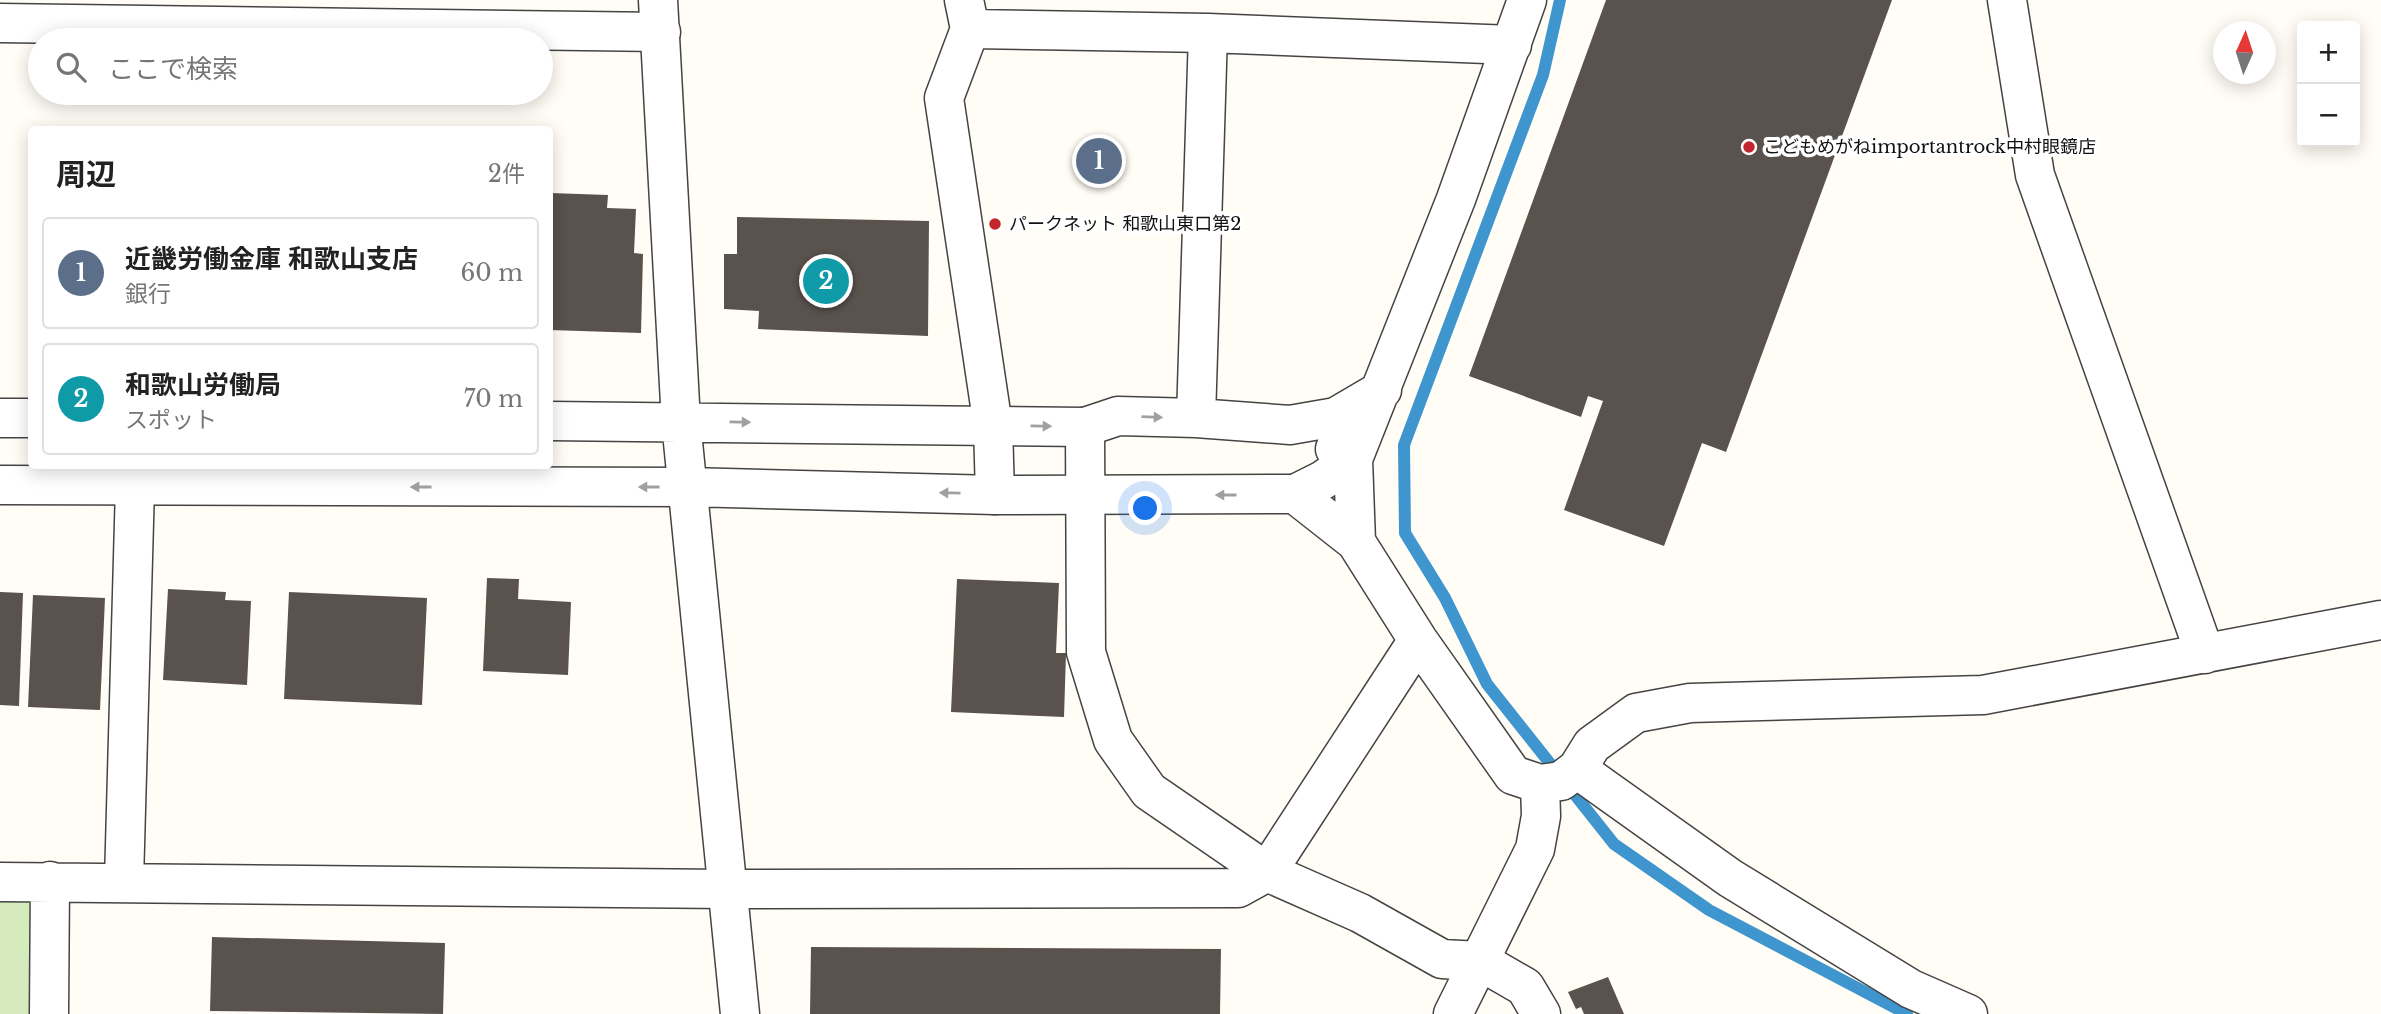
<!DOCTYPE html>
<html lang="ja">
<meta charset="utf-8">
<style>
body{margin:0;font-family:"Libre Baskerville","Noto Sans JP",serif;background:#f6f6f6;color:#222}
.controls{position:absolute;right:21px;top:21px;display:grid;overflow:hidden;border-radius:7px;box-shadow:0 4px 18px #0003}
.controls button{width:63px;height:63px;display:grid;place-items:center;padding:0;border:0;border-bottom:2px solid #e0e0e0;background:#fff;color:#222;font:35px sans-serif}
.compass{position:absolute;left:2213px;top:21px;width:63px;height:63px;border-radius:50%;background:#fff;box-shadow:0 4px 18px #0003;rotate:3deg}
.you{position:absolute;left:1146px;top:509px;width:24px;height:24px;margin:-18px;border:5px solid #fff;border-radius:50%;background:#1a73e8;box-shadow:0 0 0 10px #1a73e833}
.badge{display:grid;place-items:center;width:46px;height:46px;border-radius:50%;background:#c4262e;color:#fff;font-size:23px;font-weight:700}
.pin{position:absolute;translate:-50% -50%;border:4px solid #fff;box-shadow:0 2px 7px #0006}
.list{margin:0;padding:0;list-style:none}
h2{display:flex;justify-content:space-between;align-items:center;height:91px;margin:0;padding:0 28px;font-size:30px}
h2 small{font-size:23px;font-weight:400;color:#767676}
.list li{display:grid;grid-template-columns:46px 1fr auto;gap:21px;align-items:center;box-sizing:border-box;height:112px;margin:0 14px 14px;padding:0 14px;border:2px solid #e0e0e0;border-radius:7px}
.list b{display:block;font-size:26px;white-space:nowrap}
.list p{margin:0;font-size:23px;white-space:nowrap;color:#767676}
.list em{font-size:23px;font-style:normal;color:#767676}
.icon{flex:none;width:38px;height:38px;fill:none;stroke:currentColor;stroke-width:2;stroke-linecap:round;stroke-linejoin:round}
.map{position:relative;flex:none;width:2381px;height:1014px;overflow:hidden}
.search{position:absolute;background:#fff;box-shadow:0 4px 18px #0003;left:28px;top:28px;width:525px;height:77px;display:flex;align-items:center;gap:18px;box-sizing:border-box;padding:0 24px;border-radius:38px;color:#767676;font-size:26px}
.panel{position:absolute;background:#fff;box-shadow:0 4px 18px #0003;left:28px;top:126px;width:525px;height:343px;border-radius:7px}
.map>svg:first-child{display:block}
.green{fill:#d5ebbd}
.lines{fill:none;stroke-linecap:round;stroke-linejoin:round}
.stream{stroke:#3f96cf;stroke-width:12}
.building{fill:#5a524d}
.minor-casing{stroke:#444;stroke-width:41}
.tertiary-casing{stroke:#444;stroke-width:41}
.minor{stroke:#fff;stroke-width:38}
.tertiary{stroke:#fff;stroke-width:38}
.oneway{fill:#a0a0a0}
.poi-dot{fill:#c4262e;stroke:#fff;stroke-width:2.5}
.labels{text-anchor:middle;stroke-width:7;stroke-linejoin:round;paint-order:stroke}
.poi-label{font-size:18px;fill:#111;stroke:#fff;text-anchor:start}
</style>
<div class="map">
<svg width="2381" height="1014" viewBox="0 0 2381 1014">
<rect width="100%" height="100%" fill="#fffdf5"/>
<path class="green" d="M37,894v120h-37v-119z"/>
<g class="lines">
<path class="stream" d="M1560,0l-17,75 -139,370 1,88 40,65 42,86 127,160 95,66 198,104"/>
</g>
<path class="building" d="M1606,0h286l-166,452 -24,-9 -38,103 -100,-36 39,-109 -15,-5 -7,21 -112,-41z
M550,193l58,2 -1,13 29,1 -2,44 9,1 -2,79 -91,-3z
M737,217l192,4 -1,115 -170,-7 1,-18 -35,-2v-55h13z
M487,578l32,1 -1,20 53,3 -3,73 -85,-4z
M957,579l102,4 -3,70h10l-2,64 -113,-5z
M168,589l58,3 -1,8 26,1 -4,84 -84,-5z
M0,592l23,1 -4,113 -19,-1z
M289,592l138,6 -5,107 -138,-6z
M33,595l72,3 -5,112 -72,-3z
M212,937l233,6 -2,71 -233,-3z
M811,947l410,2 -1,65h-410z
M1608,977l16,37h-40l-3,-7 -5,2 -8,-17z"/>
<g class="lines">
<defs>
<path id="minor" d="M964,0l6,29 -26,69 49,328 2,69
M1527,0l-71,199 -103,260 3,83 62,98 95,135 27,9 21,-3 16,-12 15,-24 44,-32 54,-10 293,-8 398,-75
M2007,0l28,175 170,479
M0,23l661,9
M970,29l238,4 304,12
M1382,390l-46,27 -46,8 -94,-7 -78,-2 -33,11 1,225 27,88 36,51 118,81 93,41 82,46 38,2 45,26 16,27
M1196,418l12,-385
M1335,449l18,10 -30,21 -28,14 61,48
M1577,769l153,109 181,111 57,25
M124,881l11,-395
M0,882l729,7 509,-1 29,-16 151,-232
M49,1014l1,-133
M1453,1014l82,-165 6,-33 -1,-32"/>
<path id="tertiary" d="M658,0l23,422 59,592
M0,418h32
M550,421l535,6
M0,485l689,2 306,8 300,-1"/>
</defs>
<use href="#minor" class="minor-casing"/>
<use href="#tertiary" class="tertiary-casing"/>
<use href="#minor" class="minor"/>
<use href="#tertiary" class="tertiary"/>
</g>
<defs><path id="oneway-solid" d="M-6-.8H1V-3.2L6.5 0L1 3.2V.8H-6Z" transform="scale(1.75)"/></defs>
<g class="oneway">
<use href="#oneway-solid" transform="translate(1152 417) rotate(2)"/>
<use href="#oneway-solid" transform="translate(740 422) rotate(1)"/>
<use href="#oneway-solid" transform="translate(1041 426) rotate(1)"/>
<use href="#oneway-solid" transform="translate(421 487) rotate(-180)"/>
<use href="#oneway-solid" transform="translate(649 487) rotate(-180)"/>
<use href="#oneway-solid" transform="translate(950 493) rotate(-179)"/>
<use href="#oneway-solid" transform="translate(1226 495) rotate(180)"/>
</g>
<g class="poi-dot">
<circle cx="1749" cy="147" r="7"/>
<circle cx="995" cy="224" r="7"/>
</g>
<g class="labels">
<g class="poi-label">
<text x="1763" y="153">こどもめがねimportantrock中村眼鏡店</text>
<text x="1009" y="230">パークネット 和歌山東口第2</text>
</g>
</g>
</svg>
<div class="controls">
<button>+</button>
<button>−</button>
</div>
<svg class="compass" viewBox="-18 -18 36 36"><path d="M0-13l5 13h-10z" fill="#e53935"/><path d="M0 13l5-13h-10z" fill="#767676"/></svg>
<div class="you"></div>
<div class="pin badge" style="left:1099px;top:161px;background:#5c6f8a">1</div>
<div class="pin badge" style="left:826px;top:281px;background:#0f9aa8">2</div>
<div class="search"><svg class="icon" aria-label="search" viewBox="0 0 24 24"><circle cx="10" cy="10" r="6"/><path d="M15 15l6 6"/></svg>ここで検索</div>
<section class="panel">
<h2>周辺<small>2件</small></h2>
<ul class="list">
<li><span class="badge" style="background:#5c6f8a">1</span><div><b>近畿労働金庫 和歌山支店</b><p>銀行</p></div><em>60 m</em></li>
<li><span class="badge" style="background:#0f9aa8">2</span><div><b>和歌山労働局</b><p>スポット</p></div><em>70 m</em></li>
</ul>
</section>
</div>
